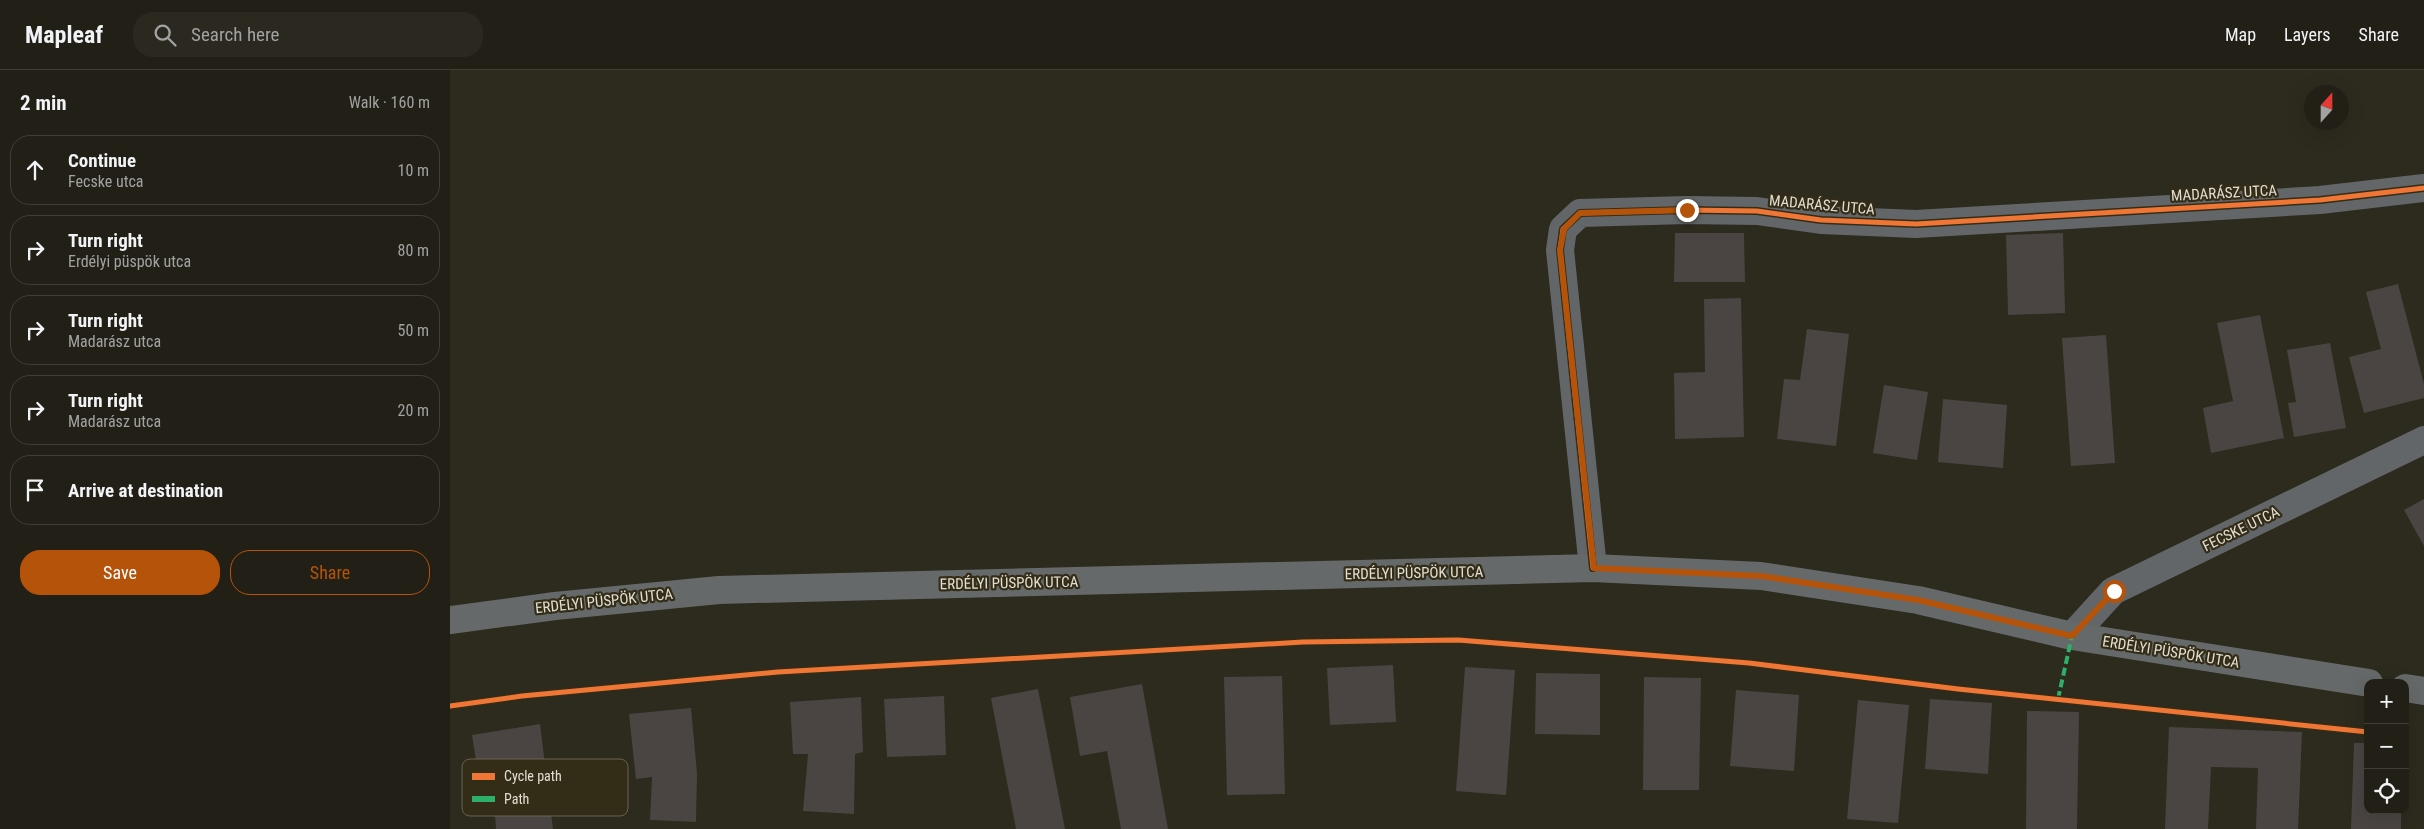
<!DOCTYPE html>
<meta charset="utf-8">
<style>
body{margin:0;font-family:"Roboto Condensed",sans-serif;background:#2a281f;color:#f1f3f6}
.controls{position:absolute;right:15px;bottom:15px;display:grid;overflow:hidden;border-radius:10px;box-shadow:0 5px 20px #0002}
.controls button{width:45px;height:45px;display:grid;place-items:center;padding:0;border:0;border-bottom:1px solid #3f3e35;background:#222016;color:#f1f3f6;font:25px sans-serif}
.compass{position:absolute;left:1854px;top:15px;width:45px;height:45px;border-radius:50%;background:#222016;box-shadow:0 5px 20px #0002;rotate:21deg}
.stop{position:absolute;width:15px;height:15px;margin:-11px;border:4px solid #b45309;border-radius:50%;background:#fff}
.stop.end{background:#b45309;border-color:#fff;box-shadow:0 1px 5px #0008}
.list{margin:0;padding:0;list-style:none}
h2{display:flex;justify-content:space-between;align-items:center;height:65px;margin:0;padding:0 20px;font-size:21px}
h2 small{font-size:16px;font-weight:400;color:#a2a3a1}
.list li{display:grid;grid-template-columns:32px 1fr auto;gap:15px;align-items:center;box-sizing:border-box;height:70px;margin:0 10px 10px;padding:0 10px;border:1px solid #3f3e35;border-radius:20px}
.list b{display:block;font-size:19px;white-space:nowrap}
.list p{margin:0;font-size:16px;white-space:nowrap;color:#a2a3a1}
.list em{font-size:16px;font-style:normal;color:#a2a3a1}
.actions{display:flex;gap:10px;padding:15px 20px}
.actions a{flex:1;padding:11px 0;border:1px solid #b45309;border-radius:20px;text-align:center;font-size:18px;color:#b45309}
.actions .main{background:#b45309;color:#fff}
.icon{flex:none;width:28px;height:28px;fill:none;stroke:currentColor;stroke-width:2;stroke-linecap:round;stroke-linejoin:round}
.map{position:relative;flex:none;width:1974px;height:759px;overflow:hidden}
header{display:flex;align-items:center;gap:30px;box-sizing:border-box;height:70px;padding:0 25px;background:#222016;border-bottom:1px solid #3f3e35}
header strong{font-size:24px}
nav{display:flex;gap:28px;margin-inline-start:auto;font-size:18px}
.search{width:350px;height:45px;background:#2a281f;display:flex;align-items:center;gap:12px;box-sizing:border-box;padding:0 18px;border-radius:20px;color:#a2a3a1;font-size:19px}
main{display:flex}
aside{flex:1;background:#222016}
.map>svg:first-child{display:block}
.building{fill:#4a4543}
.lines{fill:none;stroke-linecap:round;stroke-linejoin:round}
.street{stroke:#636668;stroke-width:28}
.secondary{stroke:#656969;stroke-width:28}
.quiet{stroke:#2db169;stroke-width:4;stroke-dasharray:8 4;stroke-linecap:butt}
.cycleway-casing{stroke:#332d18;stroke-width:8}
.cycleway{stroke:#f07635;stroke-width:5}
.route{stroke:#b45309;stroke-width:6}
.labels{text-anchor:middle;stroke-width:4.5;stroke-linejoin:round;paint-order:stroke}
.street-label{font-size:15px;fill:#e2ded2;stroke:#332d18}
.key{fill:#332d18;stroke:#686250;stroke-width:1}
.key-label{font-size:14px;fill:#e2ded2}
</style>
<header>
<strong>Mapleaf</strong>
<div class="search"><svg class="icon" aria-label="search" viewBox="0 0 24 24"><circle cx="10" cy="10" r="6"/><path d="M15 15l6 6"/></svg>Search here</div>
<nav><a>Map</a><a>Layers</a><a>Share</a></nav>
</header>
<main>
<aside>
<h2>2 min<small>Walk · 160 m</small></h2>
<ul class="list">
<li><svg class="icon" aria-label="ahead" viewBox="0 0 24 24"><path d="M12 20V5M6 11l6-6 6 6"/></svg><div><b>Continue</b><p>Fecske utca</p></div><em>10 m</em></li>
<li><svg class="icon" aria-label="right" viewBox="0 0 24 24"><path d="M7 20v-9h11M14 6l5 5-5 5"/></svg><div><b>Turn right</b><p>Erdélyi püspök utca</p></div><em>80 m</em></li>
<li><svg class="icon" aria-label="right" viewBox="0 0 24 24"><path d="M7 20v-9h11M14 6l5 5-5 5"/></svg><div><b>Turn right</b><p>Madarász utca</p></div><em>50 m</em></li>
<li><svg class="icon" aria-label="right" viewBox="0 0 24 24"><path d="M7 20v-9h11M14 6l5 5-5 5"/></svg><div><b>Turn right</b><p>Madarász utca</p></div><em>20 m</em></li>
<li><svg class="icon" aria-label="arrive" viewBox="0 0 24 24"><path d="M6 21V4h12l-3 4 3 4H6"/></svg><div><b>Arrive at destination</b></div></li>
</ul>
<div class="actions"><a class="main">Save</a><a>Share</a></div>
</aside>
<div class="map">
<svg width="1974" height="759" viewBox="0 0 1974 759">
<rect width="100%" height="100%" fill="#2d2a1e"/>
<path class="building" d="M1225,163h69l1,49h-71z
M1613,163l2,80 -57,2 -2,-80z
M1948,214l26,100v14l-60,15 -15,-56 32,-8 -15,-57z
M1291,228l3,139 -69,2 -1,-66 31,-1 -1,-73z
M1810,245l24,123 -73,15 -8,-45 30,-7 -16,-78z
M1357,259l42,5 -13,112 -59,-7 7,-60 16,1z
M1656,265l9,128 -44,3 -9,-128z
M1880,273l16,85 -52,9 -6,-34 8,-1 -9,-52z
M1434,315l44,7 -11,68 -44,-7z
M1493,329l64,6 -4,63 -65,-6z
M1974,429v47l-20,-36z
M943,595l3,57 -66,3 -3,-57z
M1015,597l50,3 -9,125 -50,-4z
M1086,603l64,1v61l-65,-1z
M832,606l3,118 -58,1 -3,-118z
M1194,607l57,1 -2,112h-56z
M692,614l26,145h-47l-14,-78 -27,5 -10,-59z
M588,619l27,140h-49l-25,-131z
M1286,620l63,5 -5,76 -64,-5z
M494,626l2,59 -59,2 -3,-58z
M411,627l2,55 -8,2 -1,60 -51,-3 5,-57h-15l-3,-52z
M1480,629l62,4 -4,71 -63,-5z
M1408,630l51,5 -11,118 -51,-4z
M241,638l6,65 -1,49 -46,-2 2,-43 -16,2 -7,-65z
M1577,641l52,1 -2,117h-51z
M90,654l13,105h-57l-3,-45 -13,2 -8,-51z
M1719,657l133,5 -4,97h-42l2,-61 -47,-1 -3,62h-43z
M1904,673h14v67h33v19h-50z"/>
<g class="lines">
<path class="street" d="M1143,498l-33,-318 3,-21 17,-16 107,-3 70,1 64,9 95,4 404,-24 104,-12
M1622,566l41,-45 311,-151"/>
<path class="secondary" d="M0,550l105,-14 164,-16 874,-22 168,8 157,24 154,36 297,47
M1955,618l19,3"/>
<path class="quiet" d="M1608,629l14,-63"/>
<defs>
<path id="cycleway" d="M1143,498l-33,-318 3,-21 17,-16 107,-3 70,1 64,9 95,4 404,-24 104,-12
M0,636l72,-10 256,-24 525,-30 155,-2 291,23 209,26 410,43"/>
</defs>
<use href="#cycleway" class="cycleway-casing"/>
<use href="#cycleway" class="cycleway"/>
</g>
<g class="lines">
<path class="route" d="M1237,140l-107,3 -16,16 -4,21 34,318 167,8 157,24 154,36 42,-45"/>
</g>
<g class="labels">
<g class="street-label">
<text transform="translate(1774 123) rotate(-3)" y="5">MADARÁSZ UTCA</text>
<text transform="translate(1372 135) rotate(5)" y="5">MADARÁSZ UTCA</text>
<text transform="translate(1791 459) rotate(-26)" y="5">FECSKE UTCA</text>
<text transform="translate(964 503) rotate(-1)" y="5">ERDÉLYI PÜSPÖK UTCA</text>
<text transform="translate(559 513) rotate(-1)" y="5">ERDÉLYI PÜSPÖK UTCA</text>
<text transform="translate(154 531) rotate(-6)" y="5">ERDÉLYI PÜSPÖK UTCA</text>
<text transform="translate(1721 582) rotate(9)" y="5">ERDÉLYI PÜSPÖK UTCA</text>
</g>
</g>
<rect x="12" y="689" width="166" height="57" rx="8" class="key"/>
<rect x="22" y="703" width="23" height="7" fill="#f07635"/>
<rect x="22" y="726" width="23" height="6" fill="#2db169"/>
<g class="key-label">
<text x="54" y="711">Cycle path</text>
<text x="54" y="734">Path</text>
</g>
</svg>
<div class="controls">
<button>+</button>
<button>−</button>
<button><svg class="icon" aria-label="locate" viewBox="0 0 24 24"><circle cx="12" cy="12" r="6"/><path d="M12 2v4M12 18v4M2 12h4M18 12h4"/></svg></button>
</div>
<svg class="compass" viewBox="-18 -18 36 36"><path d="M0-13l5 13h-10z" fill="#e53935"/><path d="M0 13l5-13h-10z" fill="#a2a3a1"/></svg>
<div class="stop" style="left:1664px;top:521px"></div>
<div class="stop end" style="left:1237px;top:140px"></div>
</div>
</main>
